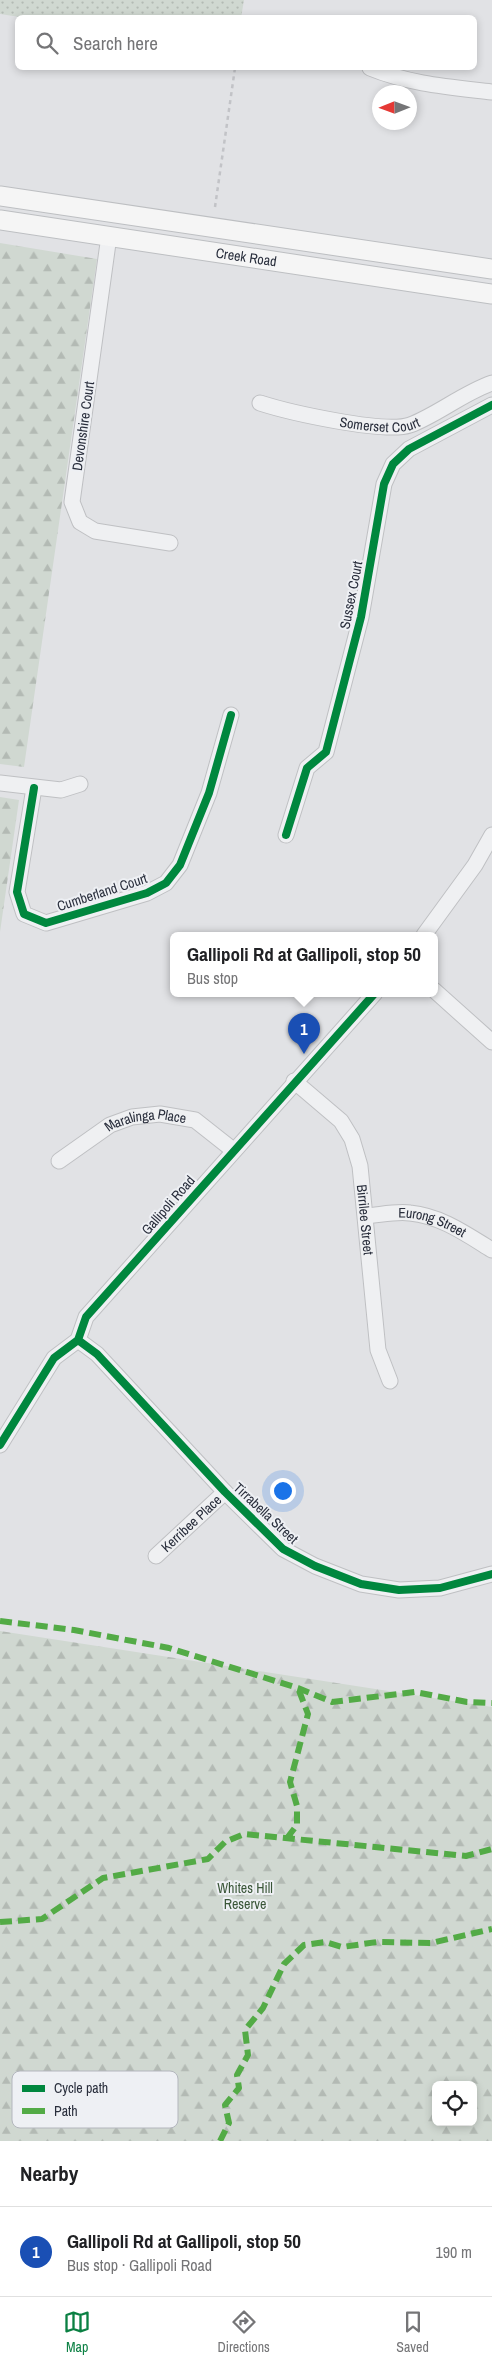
<!DOCTYPE html>
<meta charset="utf-8">
<style>
body{margin:0;font-family:"Archivo Narrow",sans-serif;background:#f2f2f2;color:#202124}
.controls{position:absolute;right:15px;bottom:15px;display:grid;overflow:hidden;border-radius:8px;box-shadow:0 2px 8px #0003}
.controls button{width:45px;height:45px;display:grid;place-items:center;padding:0;border:0;border-bottom:1px solid #e0e0e0;background:#fff;color:#202124;font:25px sans-serif}
.compass{position:absolute;left:372px;top:85px;width:45px;height:45px;border-radius:50%;background:#fff;box-shadow:0 2px 8px #0003;rotate:269deg}
.you{position:absolute;left:282px;top:1490px;width:18px;height:18px;margin:-12px;border:4px solid #fff;border-radius:50%;background:#1a73e8;box-shadow:0 0 0 8px #1a73e833}
.badge{display:grid;place-items:center;width:32px;height:32px;border-radius:50%;background:#0b8043;color:#fff;font-size:16px;font-weight:700}
.pin{position:absolute;translate:-50% -41px;filter:drop-shadow(0 1px 2px #0008)}
.pin::after{content:'';position:absolute;top:26px;width:18px;height:15px;background:inherit;clip-path:polygon(0 0,100% 0,50% 100%)}
.popup{position:absolute;left:170px;top:932px;width:268px;height:65px;box-sizing:border-box;display:grid;place-content:center;border-radius:8px;background:#fff;filter:drop-shadow(0 1px 4px #0005);font-size:16px;white-space:nowrap;color:#757577}
.popup b{font-size:19px;color:#202124}
.popup::after{content:'';position:absolute;left:50%;top:100%;margin-left:-10px;border:10px solid transparent;border-top-color:#fff}
.list{margin:0;padding:0;list-style:none}
h2{display:flex;justify-content:space-between;align-items:center;height:65px;margin:0;padding:0 20px;font-size:21px}
h2 small{font-size:16px;font-weight:400;color:#757577}
.list li{display:grid;grid-template-columns:32px 1fr auto;gap:15px;align-items:center;box-sizing:border-box;height:90px;padding:0 20px;border-top:1px solid #e0e0e0}
.list b{display:block;font-size:19px;white-space:nowrap}
.list p{margin:0;font-size:16px;white-space:nowrap;color:#757577}
.list em{font-size:16px;font-style:normal;color:#757577}
.icon{flex:none;width:28px;height:28px;fill:none;stroke:currentColor;stroke-width:2;stroke-linecap:round;stroke-linejoin:round}
.map{position:relative;flex:none;width:492px;height:2141px;overflow:hidden}
.search{position:absolute;background:#fff;box-shadow:0 2px 8px #0003;left:15px;right:15px;top:15px;height:55px;display:flex;align-items:center;gap:12px;box-sizing:border-box;padding:0 18px;border-radius:8px;color:#757577;font-size:19px}
.sheet{height:155px;background:#fff}
nav{display:flex;justify-content:space-around;align-items:center;box-sizing:border-box;height:70px;border-top:1px solid #e0e0e0;background:#fff;font-size:14px;color:#757577}
nav a{display:grid;justify-items:center;gap:2px}
nav .on{color:#0b8043}
.map>svg:first-child{display:block}
.grass{fill:url(#grass-dots)}
.forest{fill:url(#forest-firs);fill-rule:evenodd}
.lines{fill:none;stroke-linecap:round;stroke-linejoin:round}
.minor-casing{stroke:#bfc0c3;stroke-width:17}
.major-casing{stroke:#bdbfc2;stroke-width:21}
.path{stroke:#c2c3c7;stroke-width:2.5;stroke-dasharray:4 4;stroke-linecap:butt}
.minor{stroke:#eff0f2;stroke-width:15}
.major{stroke:#f5f5f5;stroke-width:19}
.quiet{stroke:#53ab46;stroke-width:6;stroke-dasharray:12 6;stroke-linecap:butt}
.cycleway-casing{stroke:#eef0f4;stroke-width:11}
.cycleway{stroke:#00873e;stroke-width:8}
.labels{text-anchor:middle;stroke-width:4;stroke-linejoin:round;paint-order:stroke}
.street-label{font-size:14px;fill:#292e3c;stroke:#eef0f4}
.park-label{font-size:14px;fill:#3a5638;stroke:#eef0f4}
.key{fill:#eef0f4;stroke:#b3b6bd;stroke-width:1}
.key-label{font-size:14px;fill:#292e3c}
</style>
<div class="map">
<svg width="492" height="2141" viewBox="0 0 492 2141">
<defs>
<pattern id="grass-dots" width="8" height="8" patternUnits="userSpaceOnUse" patternTransform="scale(1.25)"><rect width="8" height="8" fill="#d0d8d1"/><path d="M2 2h.1M6 6h.1" fill="none" stroke="#b3bab4" stroke-width="1.8" stroke-linecap="round"/></pattern>
<pattern id="forest-firs" width="22" height="20" patternUnits="userSpaceOnUse" patternTransform="scale(1.25)"><rect width="22" height="20" fill="#d0d8d1"/><path d="M5 1l3.5 6h-7zM16 11l3.5 6h-7z" fill="#b3bab4"/></pattern>
</defs>
<rect width="100%" height="100%" fill="#e1e2e5"/>
<path class="grass" d="M0,0h244l-3,18 -221,-1 -20,-3z"/>
<path class="forest" d="M0,243l97,16 -73,508 -24,-3z
M0,797l19,3 -19,132z
M0,1631l492,76v434h-492zM436,2085h37v37h-37z"/>
<g class="lines">
<defs>
<g id="minor">
<path d="M370,68c39,16 80,19 122,24"/>
<path d="M109,236l-37,266 8,20 15,9 75,12"/>
<path id="s1" d="M260,403c28,9 124,31 150,22 27,-10 53,-32 82,-42"/>
<path d="M0,783l61,7 19,-6"/>
<path d="M34,788l-17,104 7,22 22,9 101,-30 19,-10 14,-18 29,-72 22,-78"/>
<path d="M286,835l21,-67 19,-16 35,-135 23,-133 9,-20 16,-15 83,-44"/>
<path d="M424,935l51,-70 17,-30"/>
<path d="M434,990l58,52"/>
<path id="s2" d="M294,1081l47,40 11,18 8,27 18,184 12,31"/>
<path id="s3" d="M59,1161l51,-36 22,-8 28,-3 35,6 38,30"/>
<path id="s4" d="M366,1216c14,-1 30,-5 44,-3 31,3 56,21 82,37"/>
<path d="M78,1340l19,14 128,138 58,57 32,17 46,18 38,6 41,-2 52,-14"/>
<path d="M0,1445l54,-87 24,-18 8,-23 289,-324"/>
<path id="s5" d="M156,1556l69,-64"/>
</g>
<g id="major">
<path d="M0,196l492,73"/>
<path id="s6" d="M0,220l492,74"/>
</g>
</defs>
<use href="#minor" class="minor-casing"/>
<use href="#major" class="major-casing"/>
<path class="path" d="M215,207l20,-139"/>
<use href="#minor" class="minor"/>
<use href="#major" class="major"/>
<path class="quiet" d="M0,1621l74,9 95,18 129,40 34,14 83,-10 52,10 25,1
M287,1838l10,-13v-19l-7,-24 18,-68 -10,-26
M0,1922l42,-3 61,-41 105,-19 17,-17 19,-8 222,22 26,-7
M220,2141l9,-18 -4,-18 14,-17 -2,-13 11,-20 -3,-25 18,-22 21,-44 20,-19 21,-3 17,5 35,-5 54,1 61,-14"/>
<defs>
<path id="cycleway" d="M34,788l-17,104 7,22 22,9 101,-30 19,-10 14,-18 29,-72 22,-78
M286,835l21,-67 19,-16 35,-135 23,-133 9,-20 16,-15 83,-44
M78,1340l19,14 128,138 58,57 32,17 46,18 38,6 41,-2 52,-14
M0,1445l54,-87 24,-18 8,-23 289,-324"/>
</defs>
<use href="#cycleway" class="cycleway-casing"/>
<use href="#cycleway" class="cycleway"/>
</g>
<g class="labels">
<g class="street-label">
<text dy="5" stroke="none"><textPath href="#s6" startOffset="249">Creek Road</textPath></text>
<text dy="5" stroke="none"><textPath href="#s1" startOffset="122">Somerset Court</textPath></text>
<text transform="translate(83 426) rotate(-82)" y="5">Devonshire Court</text>
<text transform="translate(351 595) rotate(-79)" y="5">Sussex Court</text>
<text transform="translate(102 892) rotate(-18)" y="5">Cumberland Court</text>
<text dy="5" stroke="none"><textPath href="#s3" startOffset="99">Maralinga Place</textPath></text>
<text transform="translate(168 1205) rotate(-49)" y="5">Gallipoli Road</text>
<text dy="5" stroke="none"><textPath href="#s2" startOffset="165">Birrilee Street</textPath></text>
<text dy="5" stroke="none"><textPath href="#s4" startOffset="68">Eurong Street</textPath></text>
<text transform="translate(266 1513) rotate(43)" y="5">Tirrabella Street</text>
<text dy="5" stroke="none"><textPath href="#s5" startOffset="48">Kerribee Place</textPath></text>
</g>
<g class="park-label">
<text x="245" y="1893">Whites Hill<tspan x="245" dy="16">Reserve</tspan></text>
</g>
</g>
<rect x="12" y="2071" width="166" height="57" rx="8" class="key"/>
<rect x="22" y="2085" width="23" height="7" fill="#00873e"/>
<rect x="22" y="2108" width="23" height="6" fill="#53ab46"/>
<g class="key-label">
<text x="54" y="2093">Cycle path</text>
<text x="54" y="2116">Path</text>
</g>
</svg>
<div class="controls">
<button><svg class="icon" aria-label="locate" viewBox="0 0 24 24"><circle cx="12" cy="12" r="6"/><path d="M12 2v4M12 18v4M2 12h4M18 12h4"/></svg></button>
</div>
<svg class="compass" viewBox="-18 -18 36 36"><path d="M0-13l5 13h-10z" fill="#e53935"/><path d="M0 13l5-13h-10z" fill="#757577"/></svg>
<div class="you"></div>
<div class="pin badge" style="left:304px;top:1054px;background:#1a4fb4">1</div>
<div class="popup"><b>Gallipoli Rd at Gallipoli, stop 50</b>Bus stop</div>
<div class="search"><svg class="icon" aria-label="search" viewBox="0 0 24 24"><circle cx="10" cy="10" r="6"/><path d="M15 15l6 6"/></svg>Search here</div>
</div>
<section class="sheet">
<h2>Nearby<small></small></h2>
<ul class="list">
<li><span class="badge" style="background:#1a4fb4">1</span><div><b>Gallipoli Rd at Gallipoli, stop 50</b><p>Bus stop · Gallipoli Road</p></div><em>190 m</em></li>
</ul>
</section>
<nav>
<a class="on"><svg class="icon" aria-label="map" viewBox="0 0 24 24"><path d="M3 6l6-2 6 2 6-2v14l-6 2-6-2-6 2zM9 4v14M15 6v14"/></svg>Map</a>
<a><svg class="icon" aria-label="directions" viewBox="0 0 24 24"><path d="M12 3l9 9-9 9-9-9zM9 14v-3h6M13 9l2 2-2 2"/></svg>Directions</a>
<a><svg class="icon" aria-label="saved" viewBox="0 0 24 24"><path d="M7 4h10v16l-5-4-5 4z"/></svg>Saved</a>
</nav>
